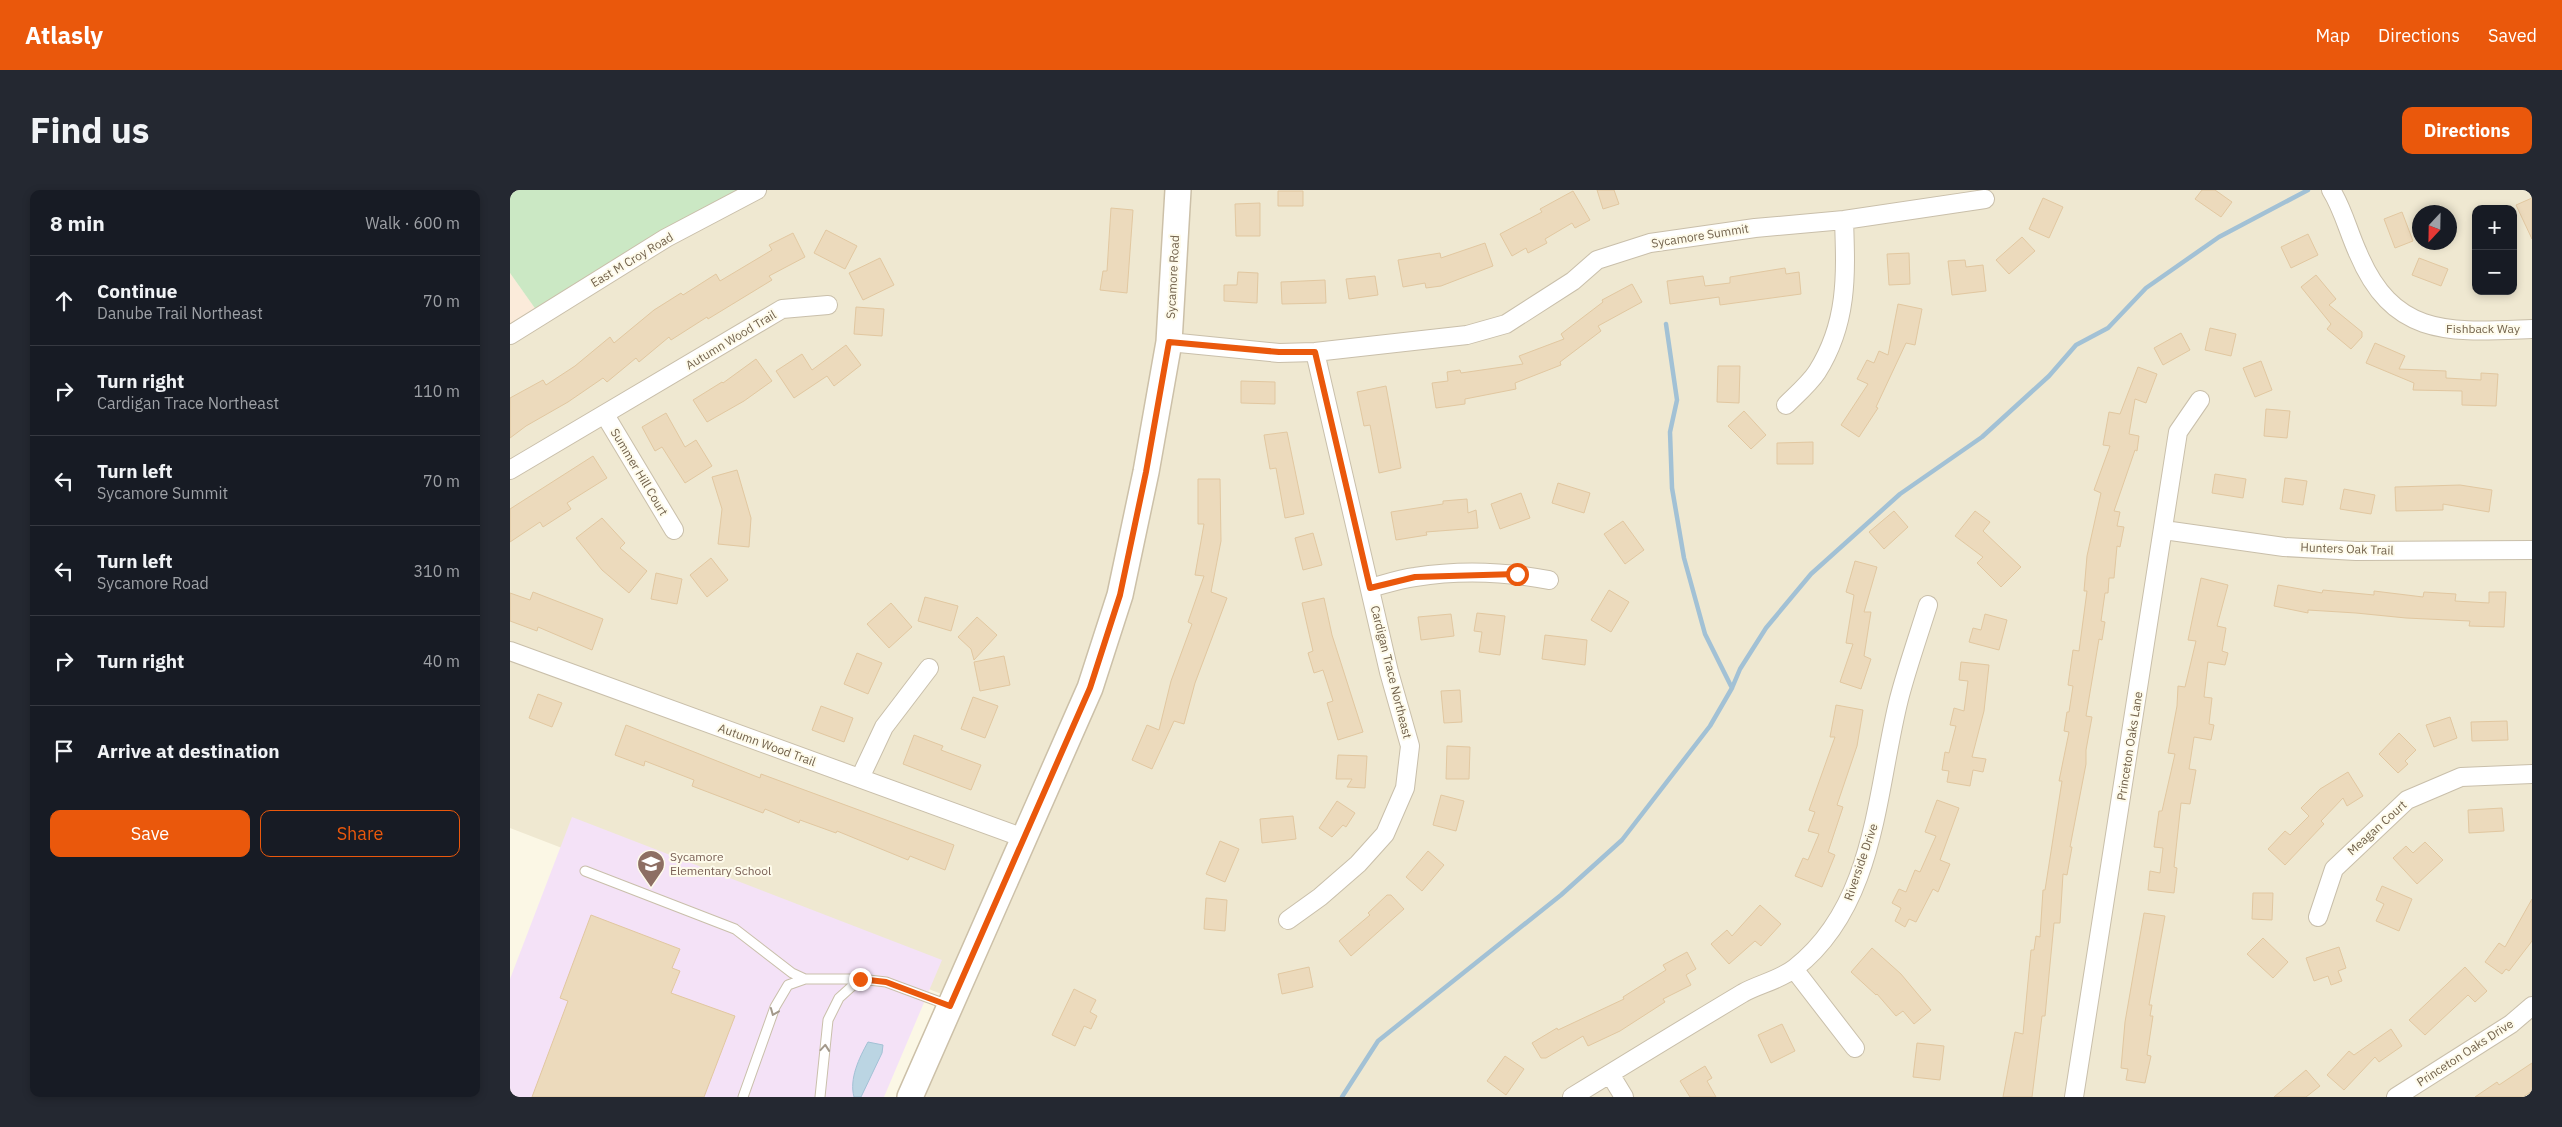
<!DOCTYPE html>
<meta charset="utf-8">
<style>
body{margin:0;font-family:"IBM Plex Sans",sans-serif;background:#242831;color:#f1f3f6}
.controls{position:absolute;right:15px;top:15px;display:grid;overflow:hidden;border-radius:10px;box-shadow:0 2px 8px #0003}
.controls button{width:45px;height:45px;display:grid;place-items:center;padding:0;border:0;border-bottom:1px solid #363941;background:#171b24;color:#f1f3f6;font:25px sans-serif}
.compass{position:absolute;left:1902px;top:15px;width:45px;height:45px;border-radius:50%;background:#171b24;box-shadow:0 2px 8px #0003;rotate:202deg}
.stop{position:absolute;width:15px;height:15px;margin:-11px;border:4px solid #ea580c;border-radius:50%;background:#fff}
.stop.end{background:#ea580c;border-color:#fff;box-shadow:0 1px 5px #0008}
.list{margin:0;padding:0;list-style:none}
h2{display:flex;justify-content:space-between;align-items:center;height:65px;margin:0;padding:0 20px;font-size:21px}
h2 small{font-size:16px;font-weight:400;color:#9ea1a6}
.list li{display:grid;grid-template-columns:32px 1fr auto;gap:15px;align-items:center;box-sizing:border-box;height:90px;padding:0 20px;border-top:1px solid #363941}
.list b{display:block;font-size:19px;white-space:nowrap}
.list p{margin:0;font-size:16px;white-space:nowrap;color:#9ea1a6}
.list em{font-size:16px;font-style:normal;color:#9ea1a6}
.actions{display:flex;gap:10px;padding:15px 20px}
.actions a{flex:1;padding:11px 0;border:1px solid #ea580c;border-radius:10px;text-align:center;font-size:18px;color:#ea580c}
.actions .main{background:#ea580c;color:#fff}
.icon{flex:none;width:28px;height:28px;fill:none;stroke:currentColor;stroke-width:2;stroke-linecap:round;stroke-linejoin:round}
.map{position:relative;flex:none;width:2022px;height:907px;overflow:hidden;border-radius:10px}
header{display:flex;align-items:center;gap:30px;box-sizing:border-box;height:70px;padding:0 25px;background:#ea580c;color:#fff}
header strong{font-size:24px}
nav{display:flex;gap:28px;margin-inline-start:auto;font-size:18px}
.intro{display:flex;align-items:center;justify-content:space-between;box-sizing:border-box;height:120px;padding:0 30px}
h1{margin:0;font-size:35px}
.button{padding:12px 22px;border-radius:10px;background:#ea580c;color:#fff;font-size:18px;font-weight:700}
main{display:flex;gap:30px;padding:0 30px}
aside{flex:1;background:#171b24;border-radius:10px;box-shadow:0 2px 8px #0003}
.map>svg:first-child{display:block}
.residential{fill:#efe8d1;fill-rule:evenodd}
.commercial{fill:#fbebda}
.education{fill:#f4e2f7}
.green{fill:#cbe8c4}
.water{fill:#bbd5e3;stroke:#a2c1d5}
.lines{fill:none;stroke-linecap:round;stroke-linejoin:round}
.stream{stroke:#a2c1d5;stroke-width:4.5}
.building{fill:#ecdabc;stroke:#e1c7a0}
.lane-casing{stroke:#c9bfaa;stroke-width:11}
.street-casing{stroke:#c9bfaa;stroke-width:20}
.secondary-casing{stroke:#ccc0a8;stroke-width:28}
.lane{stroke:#fff;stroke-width:9}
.street{stroke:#fff;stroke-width:18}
.secondary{stroke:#fff;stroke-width:25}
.oneway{stroke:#a3998b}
.route{stroke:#ea580c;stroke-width:6}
.labels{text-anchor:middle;stroke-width:4;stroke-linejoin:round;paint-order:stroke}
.street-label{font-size:12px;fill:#72624c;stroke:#fefbeb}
.education-label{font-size:12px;fill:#785e54;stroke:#fefbeb;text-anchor:start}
</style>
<header>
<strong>Atlasly</strong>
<nav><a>Map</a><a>Directions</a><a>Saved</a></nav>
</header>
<div class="intro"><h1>Find us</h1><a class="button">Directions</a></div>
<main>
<aside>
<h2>8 min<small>Walk · 600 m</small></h2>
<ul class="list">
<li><svg class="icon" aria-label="ahead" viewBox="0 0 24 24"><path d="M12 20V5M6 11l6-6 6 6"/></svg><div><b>Continue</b><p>Danube Trail Northeast</p></div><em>70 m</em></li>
<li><svg class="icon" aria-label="right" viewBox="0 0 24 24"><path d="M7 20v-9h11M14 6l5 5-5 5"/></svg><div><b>Turn right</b><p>Cardigan Trace Northeast</p></div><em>110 m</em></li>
<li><svg class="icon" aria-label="left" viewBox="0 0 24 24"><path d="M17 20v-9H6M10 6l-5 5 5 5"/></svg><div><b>Turn left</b><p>Sycamore Summit</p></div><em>70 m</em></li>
<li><svg class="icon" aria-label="left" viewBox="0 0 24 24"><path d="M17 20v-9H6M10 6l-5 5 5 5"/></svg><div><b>Turn left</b><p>Sycamore Road</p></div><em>310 m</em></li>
<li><svg class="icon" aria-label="right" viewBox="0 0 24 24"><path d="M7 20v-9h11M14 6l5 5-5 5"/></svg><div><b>Turn right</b></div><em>40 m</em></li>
<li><svg class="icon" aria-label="arrive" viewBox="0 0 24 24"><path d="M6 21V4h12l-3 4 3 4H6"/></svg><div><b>Arrive at destination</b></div></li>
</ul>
<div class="actions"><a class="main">Save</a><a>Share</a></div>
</aside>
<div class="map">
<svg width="2022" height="907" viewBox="0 0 2022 907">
<rect width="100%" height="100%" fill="#fbf7e5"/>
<path class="residential" d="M254,0h1768v907h-1621l41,-99 -442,-170v-487zM1966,19h37v82h-37zM1910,22h30v30h-30z"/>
<path class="commercial" d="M0,83l34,48 -34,20z"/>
<path class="education" d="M62,627l370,143 -58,137h-374v-118z"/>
<path class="green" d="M0,0h254l-220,131 -34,-48z"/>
<path class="water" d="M358,852l15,3 -1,8 -21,44h-7c-5,-18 5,-39 14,-55z"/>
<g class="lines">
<path class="stream" d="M1156,134l11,76 -7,32 2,56 12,70 21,76 27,54
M832,907l36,-56 183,-146 61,-55 88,-114 22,-38 8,-19 26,-41 45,-54 89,-80 82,-57 67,-61 27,-31 32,-17 38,-40 73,-51 89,-47"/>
</g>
<path class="building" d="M1087,0h17l5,14 -16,5z
M1692,0h13l17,12 -11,15 -26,-18z
M768,1h25v15h-25z
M1063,1l17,29 -15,8 -3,-5 -27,16 2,4 -19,10 -2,-5 -14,8 -12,-22 42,-22 -2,-3z
M1533,8l20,9 -14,31 -20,-9z
M2022,8v41l-16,-34z
M750,13v33h-24l-1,-32z
M601,18l22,2 -6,83 -27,-3 3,-19h4z
M1892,22l11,29 -18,7 -11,-29z
M316,40l31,16 -12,23 -31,-16z
M283,43l12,24 -36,19 3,4 -64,39 -1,-2 -36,23 -2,-3 -30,25 -3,-4 -29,24 -4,-4 -35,24 -42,24 -16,12v-40l33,-18 3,5 29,-19 35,-29 4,6 40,-33 27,-17 2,2 33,-21 4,7 52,-31 -3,-5z
M1798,44l10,21 -27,13 -10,-21z
M1512,47l13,14 -26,23 -13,-14z
M975,53l8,23 -52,20 -15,2 -1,-5 -22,4 -5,-27 42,-7 1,5z
M1399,63l1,31 -21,1 -2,-31z
M370,68l14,27 -31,15 -14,-27z
M1909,68l29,11 -7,17 -29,-11z
M1455,70l1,7 17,-2 3,26 -34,4 -4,-34z
M1275,78l1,6 13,-2 2,22 -81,11 -1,-8 -49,7 -3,-23 36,-5 2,10 25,-3v-6z
M728,82l20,1 -1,30 -33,-2v-16h13z
M1806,85l20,24 -7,6 33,27v5l-11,12 -24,-20 4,-5 -30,-37z
M865,86l3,19 -29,4 -3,-20z
M815,90l1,23 -44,1 -1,-22z
M1122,94l10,18 -44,24 3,5 -41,31 1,3 -46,18 1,6 -51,10v5l-29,4 -4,-25 16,-2 -1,-9 13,-2 1,3 62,-9 -4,-8 45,-17 -3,-5 42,-32 -1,-2z
M1388,114l24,5 -7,36 -9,-2 -30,64 2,1 -19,29 -18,-12 27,-41 -11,-5 10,-19 7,3 5,-12 9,4z
M346,117l28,2 -2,27 -28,-2z
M1700,138l26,6 -5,22 -26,-6z
M1671,143l9,17 -27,15 -9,-17z
M1865,153l30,13 -6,13 47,2v7l35,2v-7l17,1 -2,32 -34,-1v-14l-49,-1 1,-7 -48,-20z
M336,155l15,20 -27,21 -7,-10 -33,22 -18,-27 26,-17 10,16z
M246,169l16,22 -28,20 -37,21 -14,-22 29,-18 1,1z
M1751,171l11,29 -17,7 -12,-29z
M1208,176h22l-1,37 -22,-1z
M1628,177l19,7 -11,29 -11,-4 -6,35 10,2 -2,15 -2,-1 -21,61 6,1 -3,14 7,1 -4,20 -3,-1 -3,32h-5l-1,15h-3l-4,28 4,1 -3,18 -3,-1 -13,77 6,1 -6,33v14l-16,83h2l-5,28 -4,-1 -3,49h-6l-9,93h-3l-10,81h-29l12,-65 8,2 8,-84h3l2,-14 4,1 3,-47h2l17,-109h-3l10,-49 -5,-1 3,-19h2l4,-26 -5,-1 5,-35 6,1 8,-60h-3l3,-35 14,-63 -7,-3 16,-44 -7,-1 6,-33 11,2z
M731,191l34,1v22l-34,-1z
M876,196l15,82 -22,5 -9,-48 -6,1 -7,-34z
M1756,219l24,2 -3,27 -23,-2z
M1234,221l22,24 -15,14 -23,-23z
M156,223l19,34 11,-7 16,26 -27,17 -23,-36 -7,4 -13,-24z
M777,242l17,82 -19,4 -9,-50 -6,1 -6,-34z
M1303,252v22h-36v-21z
M83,266l14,22 -40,25 4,6 -28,18 -3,-5 -30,20v-33z
M227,280l14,48 -2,29 -31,-3 4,-35 -10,-32z
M1705,284l31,5 -3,19 -31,-5z
M1775,288l22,3 -4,24 -21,-3z
M688,289h22l1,62 -10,51 16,6 -32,85 -11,41 -10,-3 -22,48 -20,-9 15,-35 12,5 12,-49 21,-57 -4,-2 16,-46 -9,-1 9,-51h-6z
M1048,293l32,10 -6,20 -32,-10z
M1950,295l32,5 -3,22 -46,-8v6l-47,1 -1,-24z
M1834,299l31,6 -4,19 -31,-5z
M1011,303l9,25 -30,11 -9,-25z
M957,309l1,14 8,-3 2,18 -52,4 1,3 -31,5 -5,-28 52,-8v-3z
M1384,321l14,16 -24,22 -15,-17z
M1465,321l15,11 -7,9 38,36 -20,20 -24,-24 6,-6 -28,-21z
M92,328l23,25 -5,5 27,23 -18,22 -27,-23 -26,-32z
M1113,331l21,29 -19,14 -21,-30z
M803,343l9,32 -19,5 -8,-32z
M201,368l17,22 -21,17 -17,-22z
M1345,371l22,6 -13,45h7l-7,44 7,3 -10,30 -21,-7 13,-38 -7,-1 8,-48 -8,-3z
M146,383l26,6 -5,25 -26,-5z
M1691,388l27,7 -11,41 9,2 -4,23 6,2 -3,12 -17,-3 -4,35 8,1 -3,26 5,1 -3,15 -17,-3 -5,32 7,1 -6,34 -9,-1 -7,64 3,1 -3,25 -26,-3 2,-19 10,2 3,-25 -9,-1 5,-36h3l13,-57 -7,-1 9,-47 1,-20 7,1 11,-46 -8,-1z
M1768,395l44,8 1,-3 51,5v-4l49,6 1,-5 32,2 -1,7 34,2v-11h17l-2,35 -35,-1 1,-5 -64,-3 -50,-5 -48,-3v3l-34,-7z
M1099,400l20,12 -18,30 -20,-12z
M23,402l70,27 -11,31 -54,-23 -1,4 -27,-10v-28l20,7z
M415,407l33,9 -7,25 -33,-10z
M814,408l8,37 31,97 -25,8 -11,-37 6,-2 -10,-31 -9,3 -6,-20 5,-2 -11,-48z
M381,413l21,24 -23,21 -22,-24z
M967,423l28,3 -5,39 -21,-3 3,-20 -8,-1z
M941,424l3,22 -33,4 -3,-23z
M1475,424l22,6 -8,30 -30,-8 4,-14 8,2z
M467,427l20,18 -23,25 -3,-11 -13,-12z
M1035,445l42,5 -2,25 -43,-6z
M347,463l25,10 -14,31 -24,-10z
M494,466l6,29 -30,6 -6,-29z
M1451,472l28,3 -5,46 -12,46 14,2 -3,13 -10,-2 -3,16 -23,-4 2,-11 -7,-1 3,-18 4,1 7,-27 -6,-1 4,-17 10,3 4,-30 -9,-1z
M950,500l2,32 -18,1 -3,-32z
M28,504l24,9 -10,24 -23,-9z
M463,507l25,9 -13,32 -24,-9z
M1326,515l27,5 -6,36 -20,59 6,2 -15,45 7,3 -13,32 -27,-11 8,-18 5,2 11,-26 -11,-3 7,-19 -6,-2 26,-73h-5z
M311,516l32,12 -9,24 -32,-12z
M1940,527l7,21 -23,9 -8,-22z
M1997,531l1,19 -36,1 -1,-19z
M116,535l134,53 1,-4 193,71 -9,25 -35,-14 -2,4 -71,-29 -1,2 -36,-13 -1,3 -34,-14 -2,4 -71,-27 2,-6 -49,-19 -1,5 -29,-11z
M1889,543l17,17 -11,11 3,3 -10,9 -19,-19z
M404,545l29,11 -2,4 40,15 -10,25 -68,-26z
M937,556l23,1 -1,32h-23z
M828,565l29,1 -2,32 -18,-1 5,-8h-16z
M1838,582l15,24 -16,10 -4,-8 -22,23 3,3 -39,41 -17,-16 17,-18 5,4 19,-19 -8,-8 19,-19z
M931,605l23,6 -8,30 -23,-6z
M1427,610l22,8 -19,52 10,4 -12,28 -5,-3 -17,33 -7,-3 -4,8 -10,-6 6,-13 -9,-5 7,-14 7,3 9,-22 5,2 16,-36 -11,-4z
M827,611l18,12 -9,14 -3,-2 -11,12 -13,-9z
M1992,618l2,23 -35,2 -1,-23z
M783,626l3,23 -34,4 -2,-24z
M710,651l19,8 -14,33 -19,-8z
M1915,652l18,18 -26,24 -24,-26 13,-12 7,7z
M918,661l16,14 -22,26 -16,-14z
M1872,696l30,13 -13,32 -23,-10 8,-17 -8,-4z
M1743,703h20l-1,27 -20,-1z
M877,705h4l13,14 -53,47 -12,-15 31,-26 -2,-2z
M696,708l21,2 -2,31 -21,-2z
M2022,709v42l-23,30 -3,-2 -4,5 -17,-12 14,-19 6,4z
M1250,715l21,19 -20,22 -6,-5 -26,23 -18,-20 16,-14 5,6z
M1634,723l21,3 -16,89h3l-2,11h3l-6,39 4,1 -6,27 -19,-3 2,-11 -7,-1 4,-46z
M81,725l89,34 -8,19 8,3 -9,22 64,23 -31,81h-172l36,-96 -8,-3z
M1753,748l25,24 -15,16 -26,-24z
M1829,757l7,21 -8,3 4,10 -11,4 -3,-9 -14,5 -8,-23z
M1362,758l29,26 30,36 -17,14 -11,-13 -7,5 -19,-22 -1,1 -25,-23z
M1177,762l9,17 -10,6 5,10 -28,14 2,3 -45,29 -32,15 -5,-10 -37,22h-5l-9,-15 25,-15 1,2 66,-31 -1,-2 43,-27 -3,-5z
M799,777l4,20 -31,7 -4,-20z
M1955,777l22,24 -12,11 -7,-7 -43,40 -16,-15z
M564,799l22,11 -6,12 7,4 -6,13 -7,-3 -9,20 -23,-11z
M1272,834l13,27 -24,12 -13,-28z
M1881,839l11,17 -23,16 -4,-5 -31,33 -17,-15 22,-24 5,4z
M1407,853l27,3 -4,34 -27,-3z
M995,866l19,13 -18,26 -19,-14z
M2022,873v28l-9,6h-48l22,-15 2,3z
M1195,876l7,12 -5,3 9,16h-26l-10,-16z
M1796,880l14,16 -14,11h-32z"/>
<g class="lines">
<defs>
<path id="lane" d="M75,681l150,58 57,44 13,6h55l26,3 62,23
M233,907l32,-90 13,-22 17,-6
M310,907l8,-77 11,-22 21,-19"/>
<path id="street" d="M1821,0c12,19 17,41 27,63 36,86 93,79 174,76
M0,145l156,-97 91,-48
M659,152l110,11 36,-1 152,-17 39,-11 67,-43 24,-21 53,-17 105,-15 89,-8 141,-21
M1276,215c10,-10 23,-21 31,-33 31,-49 29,-97 27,-152
M95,225l69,115
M0,280l272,-161 46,-4
M1654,340l120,17 72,4 176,-1
M860,398c15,-4 30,-9 45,-11 44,-7 92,-5 134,3
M0,461l514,187
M350,588l24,-51 45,-59
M1808,727l16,-48 73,-69 54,-23 71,-3
M778,730l32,-23 38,-33 27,-30 20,-46 5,-42 -21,-74 -74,-320
M1284,779l61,79
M1100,884l14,23
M1062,907c57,-35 114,-70 171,-104 16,-9 37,-13 52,-25 81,-63 81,-177 104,-269 8,-31 19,-62 29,-94
M1564,907l104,-665 22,-32
M1886,907l115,-73 21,-18"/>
<path id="secondary" d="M400,907l180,-409 30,-93 26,-123 23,-130 9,-152"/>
</defs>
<use href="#lane" class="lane-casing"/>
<use href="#street" class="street-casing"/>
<use href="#secondary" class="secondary-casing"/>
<use href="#lane" class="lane"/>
<use href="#street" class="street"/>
<use href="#secondary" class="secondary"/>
</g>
<defs><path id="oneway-chevron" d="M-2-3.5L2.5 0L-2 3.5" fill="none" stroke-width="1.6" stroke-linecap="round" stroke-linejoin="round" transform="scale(1.25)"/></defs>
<g class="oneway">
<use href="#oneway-chevron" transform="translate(264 822) rotate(112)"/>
<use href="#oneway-chevron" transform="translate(315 858) rotate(-85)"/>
</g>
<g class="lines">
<path class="route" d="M350,789l26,3 64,24 140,-318 30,-93 26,-123 23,-130 110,10h36l55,236 45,-11 102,-3"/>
</g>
<defs>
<symbol id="school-pin" viewBox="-11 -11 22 30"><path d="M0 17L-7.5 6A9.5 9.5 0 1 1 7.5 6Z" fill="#8d6e63" stroke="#fefbeb"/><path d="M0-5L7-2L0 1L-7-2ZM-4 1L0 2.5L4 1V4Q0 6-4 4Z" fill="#fff"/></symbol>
</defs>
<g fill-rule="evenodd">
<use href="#school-pin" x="125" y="658" width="32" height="43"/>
</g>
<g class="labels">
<g class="street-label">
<text transform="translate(1190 46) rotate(-9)" y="4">Sycamore Summit</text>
<text transform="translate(122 70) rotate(-31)" y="4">East M Croy Road</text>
<text transform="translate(663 87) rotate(-87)" y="4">Sycamore Road</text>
<text x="1973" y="143">Fishback Way</text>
<text transform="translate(221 150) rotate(-31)" y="4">Autumn Wood Trail</text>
<text transform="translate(129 282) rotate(59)" y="4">Summer Hill Court</text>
<text transform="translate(1837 359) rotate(2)" y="4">Hunters Oak Trail</text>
<text transform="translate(881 482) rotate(76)" y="4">Cardigan Trace Northeast</text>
<text transform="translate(257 555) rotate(20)" y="4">Autumn Wood Trail</text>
<text transform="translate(1620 556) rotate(-81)" y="4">Princeton Oaks Lane</text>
<text transform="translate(1867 638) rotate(-42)" y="4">Meagan Court</text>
<text transform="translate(1351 672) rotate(-71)" y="4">Riverside Drive</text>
<text transform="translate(1955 863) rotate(-33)" y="4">Princeton Oaks Drive</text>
</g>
<g class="education-label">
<text x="160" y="671">Sycamore<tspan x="160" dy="14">Elementary School</tspan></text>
</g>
</g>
</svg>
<div class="controls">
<button>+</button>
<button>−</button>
</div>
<svg class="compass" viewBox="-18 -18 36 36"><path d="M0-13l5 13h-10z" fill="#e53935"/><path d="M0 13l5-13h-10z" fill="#9ea1a6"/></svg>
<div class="stop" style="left:1007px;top:384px"></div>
<div class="stop end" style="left:350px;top:789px"></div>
</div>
</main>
